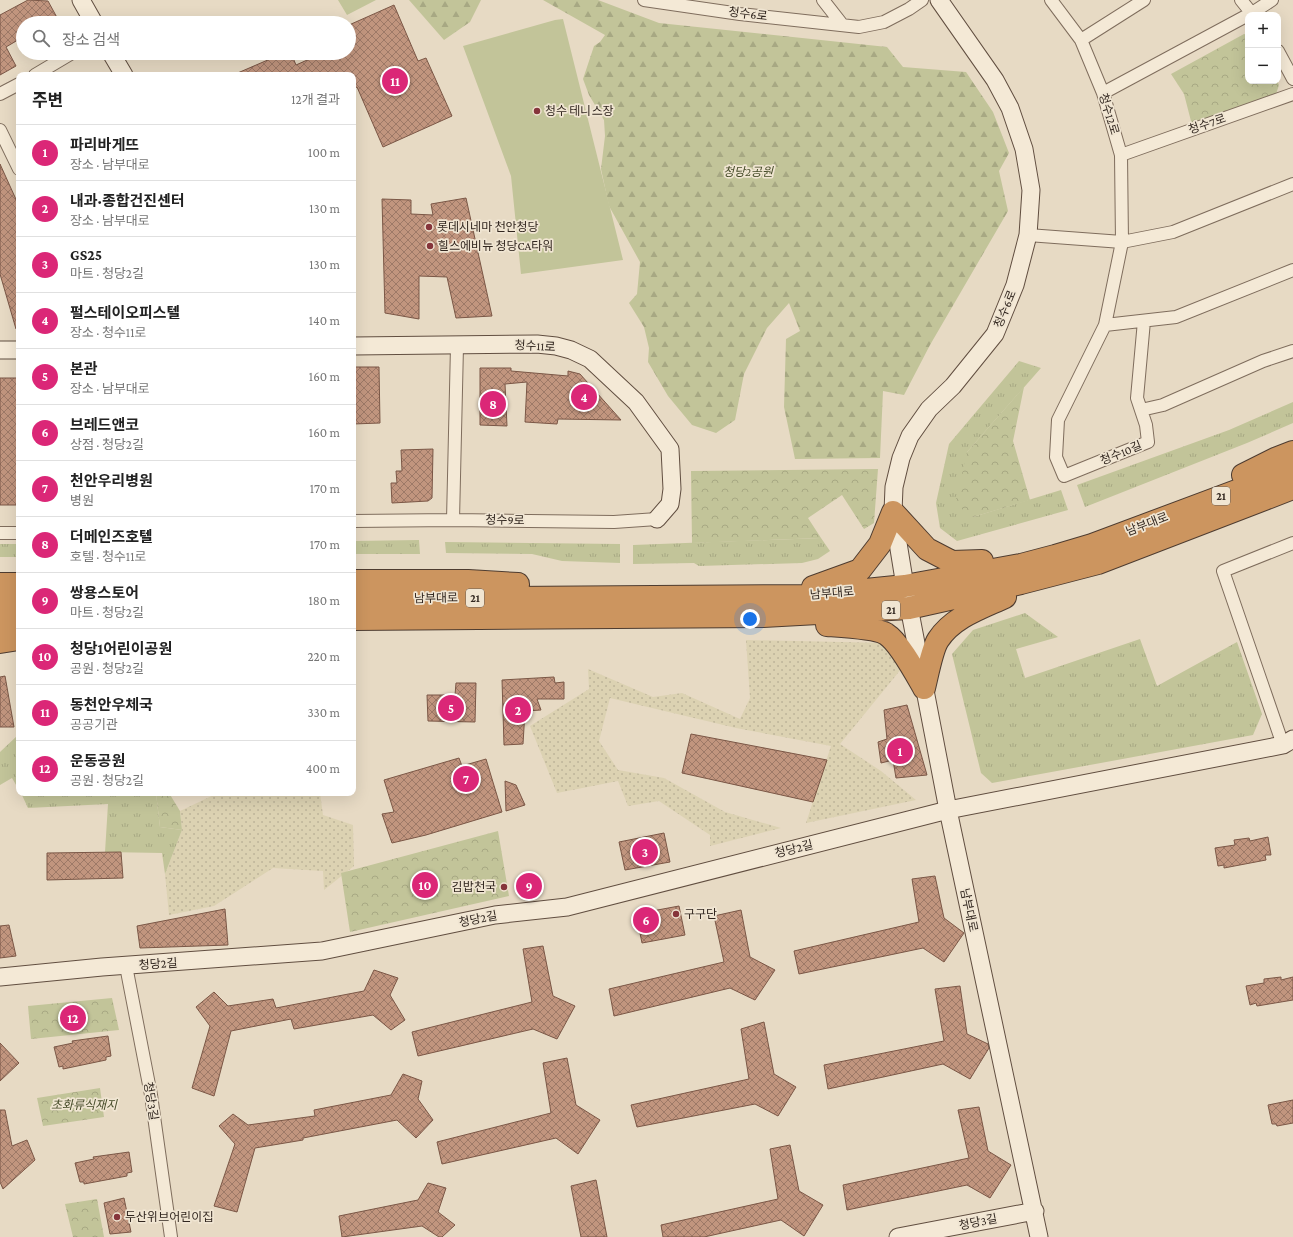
<!DOCTYPE html>
<html lang="ko">
<meta charset="utf-8">
<style>
body{margin:0;font-family:"Crimson Pro","Noto Sans KR",serif;background:#f2f2f2;color:#222}
.controls{position:absolute;right:12px;top:12px;display:grid;overflow:hidden;border-radius:8px;box-shadow:0 4px 16px #0002}
.controls button{width:36px;height:36px;display:grid;place-items:center;padding:0;border:0;border-bottom:1px solid #e0e0e0;background:#fff;color:#222;font:20px sans-serif}
.you{position:absolute;left:750px;top:619px;width:14px;height:14px;margin:-10px;border:3px solid #fff;border-radius:50%;background:#1a73e8;box-shadow:0 0 0 6px #1a73e833}
.badge{display:grid;place-items:center;width:26px;height:26px;border-radius:50%;background:#db2777;color:#fff;font-size:13px;font-weight:700}
.pin{position:absolute;translate:-50% -50%;border:2px solid #fff;box-shadow:0 1px 4px #0006}
.list{margin:0;padding:0;list-style:none}
h2{display:flex;justify-content:space-between;align-items:center;height:52px;margin:0;padding:0 16px;font-size:17px}
h2 small{font-size:13px;font-weight:400;color:#767676}
.list li{display:grid;grid-template-columns:26px 1fr auto;gap:12px;align-items:center;box-sizing:border-box;height:56px;padding:0 16px;border-top:1px solid #e0e0e0}
.list b{display:block;font-size:15px;white-space:nowrap}
.list p{margin:0;font-size:13px;white-space:nowrap;color:#767676}
.list em{font-size:13px;font-style:normal;color:#767676}
.icon{flex:none;width:22px;height:22px;fill:none;stroke:currentColor;stroke-width:2;stroke-linecap:round;stroke-linejoin:round}
.map{position:relative;flex:none;width:1293px;height:1237px;overflow:hidden}
.search{position:absolute;background:#fff;box-shadow:0 4px 16px #0002;left:16px;top:16px;width:340px;height:44px;display:flex;align-items:center;gap:10px;box-sizing:border-box;padding:0 14px;border-radius:22px;color:#767676;font-size:15px}
.panel{position:absolute;background:#fff;box-shadow:0 4px 16px #0002;left:16px;top:72px;width:340px;height:724px;border-radius:8px}
.map>svg:first-child{display:block}
.farmland{fill:url(#farmland-dots)}
.grass{fill:url(#grass-tufts)}
.forest{fill:url(#forest-firs)}
.park{fill:url(#park-crowns)}
.pitch{fill:#c2c499}
.building{fill:url(#building-cross-hatch);stroke:#7b5746}
.lines{fill:none;stroke-linecap:round;stroke-linejoin:round}
.street-casing{stroke:#7f6d5d;stroke-width:14}
.secondary-casing{stroke:#614e40;stroke-width:19}
.highway-casing{stroke:#4e3c30;stroke-width:24}
.street{stroke:#f4e9d6;stroke-width:12}
.secondary{stroke:#f4e9d6;stroke-width:17}
.highway{stroke:#cc955f;stroke-width:22}
.poi-dot{fill:#86353b;stroke:#f0e5d2;stroke-width:1.5}
.labels{text-anchor:middle;stroke-width:3.5;stroke-linejoin:round;paint-order:stroke}
.shield{fill:#f0e5d2;stroke:#6a5f55;stroke-width:1}
.shield-label{font-size:11px;font-weight:bold;fill:#31261f}
.street-label{font-size:12px;fill:#31261f;stroke:#f0e5d2}
.poi-label{font-size:12px;fill:#31261f;stroke:#f0e5d2;text-anchor:start}
.park-label{font-size:12px;font-style:italic;fill:#454b28;stroke:#f0e5d2}
</style>
<div class="map">
<svg width="1293" height="1237" viewBox="0 0 1293 1237">
<defs>
<pattern id="farmland-dots" width="8" height="8" patternUnits="userSpaceOnUse"><rect width="8" height="8" fill="#dcd2b2"/><path d="M2 2h.1M6 6h.1" fill="none" stroke="#bdb499" stroke-width="1.8" stroke-linecap="round"/></pattern>
<pattern id="grass-tufts" width="24" height="20" patternUnits="userSpaceOnUse"><rect width="24" height="20" fill="#c2c499"/><path d="M3 7l-1-3M5 7V3M7 7l1-3M15 17l-1-3M17 17v-4M19 17l1-3" fill="none" stroke="#a7a883"/></pattern>
<pattern id="forest-firs" width="22" height="20" patternUnits="userSpaceOnUse"><rect width="22" height="20" fill="#c2c499"/><path d="M5 1l3.5 6h-7zM16 11l3.5 6h-7z" fill="#a7a883"/></pattern>
<pattern id="park-crowns" width="20" height="18" patternUnits="userSpaceOnUse"><rect width="20" height="18" fill="#c2c499"/><path d="M2 6a3 3 0 1 1 6 0M12 15a3 3 0 1 1 6 0" fill="none" stroke="#a7a883"/></pattern>
<pattern id="building-cross-hatch" width="8" height="8" patternUnits="userSpaceOnUse"><rect width="8" height="8" fill="#c1957e"/><path d="M0 0l8 8M0 8l8-8" fill="none" stroke="#9d7967"/></pattern>
</defs>
<rect width="100%" height="100%" fill="#e7dac4"/>
<path class="farmland" d="M746,640l140,3 16,25 -62,76 41,27 35,29 -110,23 25,-77 -95,-18 -126,-30 -11,43 19,29 46,8 61,34 56,16 -71,18v-11l-51,-34 -31,5 -10,-25 -61,12 -27,-67 59,-37 -1,-20 65,28 29,-4 58,26 10,-21z
M218,793h102l3,22 30,10 1,41 -30,24 -1,-19 -50,-3 -59,38 -45,9 -4,-41 17,-44 -2,-19z"/>
<path class="grass" d="M1019,361l22,7 -74,84 6,65 88,-27 7,20 -111,31 -17,-13 -4,-25 13,-59z
M1293,402v21l-46,20 -162,64 -8,-22 152,-55z
M821,538l9,13 -12,8 -16,4 -103,3 -5,-3 -61,1v-19z
M419,540l1,14h-67v-13z
M445,542l175,2v19l-58,-2 -30,-7 -86,-1z
M0,544h19v13h-19z
M1025,613l33,24 -42,12 9,29 115,-39 17,47 80,-44 25,72 -9,21 -261,48 -11,-10 -29,-119 21,-24z
M19,711v79l-7,-12 -12,7v-33l18,-17z
M21,793h135l4,34 22,3 -17,44 -3,-21 -57,-1 3,-48 -80,4z"/>
<path class="forest" d="M409,0h72l-11,22 -26,18z
M543,0h55l61,23 228,24 16,20 63,5 27,40 16,41 -10,18 9,40 -78,134 -26,50 -21,-4 -3,67 -85,1 -11,-52 2,-68 14,-8 -11,-28 -22,25 -23,46 -9,46 -19,13 -24,-8 -24,-29 -20,-34 1,-14 -5,-21 -15,-24 8,-9 3,-32 -31,-56 -8,-37 4,-33 -1,-16 -15,-25 -6,-16 11,-33 6,-4 5,-7z"/>
<path class="park" d="M1244,34l4,1v46h29l2,4 -3,9 -84,31 -8,-31 -13,-20z
M1024,387l-11,54 17,59 -57,17 -18,-13 12,-52z
M878,469l-4,54 -10,6 -22,-34 -34,23 13,20 -129,5 -1,-72z
M156,793h13l11,18 2,19 -22,-3z
M498,831l11,65 -159,36 -9,-59z
M112,998l7,32 -88,9 -3,-33z
M100,1088l4,29 -61,9 -6,-28z
M97,1199l7,38h-31l-8,-33z"/>
<path class="pitch" d="M338,0h38l-29,15z
M563,19l60,241 -102,14 -10,-98 -48,-130 92,-26z"/>
<path class="building" d="M28,0l20,1 12,22h-37v14l-17,10 10,19 -16,9v-60z
M394,5l24,56 8,-3 26,58 -69,31 -26,-60 -4,2v-14h-120l51,-22h7l5,12 27,-12h26v-28z
M0,164l19,42v122l-3,1 -16,-55z
M466,198l26,118 -36,2 -9,-41 -28,-1v43l-34,-6 -3,-114 29,1v14l22,1 -2,-11z
M353,367h26l1,56 -27,1z
M480,368h31v3l57,5v-5l12,3 41,46 -63,-1 -1,5 -32,-2 2,-40 -22,2 2,42 -27,-1z
M0,378h19v127h-19z
M433,449l-1,49 -4,3 -36,2 -1,-20h6l-1,-12h6l-1,-21z
M5,676l9,51h-14v-50z
M554,677l1,6 9,-1v17h-27l4,11 -16,1 -2,33 -19,1 -2,-65z
M456,683h20l-1,39 -47,-1 -1,-26h28z
M907,705l20,70 -31,3 -3,-18 -12,3 -3,-21 9,-3 -3,-29z
M691,734l136,26 -14,42 -131,-29z
M459,758l3,8 24,-7 16,53 -76,23 -34,8 -10,-29 12,-2 -10,-32z
M505,781l11,4 9,20 -19,6z
M664,833l6,29 -45,8 -6,-28z
M1268,837l3,18h-6l1,5 -42,8v-3l-6,1 -3,-18 20,-3 -1,-5 15,-2 1,3z
M121,852l2,26 -76,2v-27z
M935,876l9,42 20,15 -20,29 -21,-14 -124,26 -5,-23 125,-29 -7,-43z
M679,906l6,29 -43,8 -6,-29z
M225,909l3,36 -88,3 -3,-22z
M741,910l9,47 25,13 -20,30 -25,-12 -116,28 -5,-27 115,-27 -10,-46z
M9,925l7,31 -16,2v-32z
M543,946l10,50 22,10 -18,33 -24,-10 -115,27 -6,-24 120,-30 -9,-53z
M374,970l24,8 -8,17 15,25 -14,10 -18,-15 -79,14 -3,-10 -60,12 -17,65 -22,-8 18,-62 -14,-19 18,-15 14,14 45,-7 3,9 88,-17z
M1281,977v3l12,-3v23l-36,6 -1,-3 -6,2 -4,-19 18,-3v-4z
M960,986l7,48 21,10 1,4 -19,31 -27,-15 -115,25 -4,-24 120,-24 -9,-52z
M764,1022l10,52 22,13 -18,29 -23,-12 -118,23 -6,-22 118,-26 -8,-50z
M108,1036l3,20 -5,1v3l-43,9v-3l-4,1 -5,-20 19,-4 -1,-2z
M0,1043l19,20 -19,18z
M567,1058l9,47 24,15 -22,34 -22,-16 -114,26 -5,-22 114,-29 -8,-50z
M403,1074l19,7 -4,18 15,21 -17,18 -19,-18 -94,18v2l-48,8 -18,64 -23,-6 21,-62 -16,-18 14,-12 15,11 67,-9 -1,-6 77,-15z
M1293,1100v23l-16,3 -1,-2h-4l-4,-19z
M979,1107l9,44 23,14 -21,33 -23,-13 -120,25 -4,-25 126,-27 -11,-48z
M0,1110h5l7,36 15,-6 8,20 -32,29 -3,-7z
M790,1145l9,46 24,14 -19,31 -23,-16 -77,17h-41l-2,-12 117,-26 -8,-50z
M129,1152l3,20 -5,1v3l-43,8v-2h-4l-5,-19 19,-4 -1,-2z
M596,1180l11,57h-26l-10,-51z
M428,1183l18,5 -8,24 17,13 -13,12h-3l-17,-11 -80,11 -3,-21 79,-16z
M124,1198l7,34 -21,2 -6,-31z"/>
<g class="lines">
<defs>
<path id="street" d="M644,0l96,14 119,13 25,-5 25,-13 13,-9
M823,0l18,23
M1051,0l30,40 22,53 18,62 1,87 -17,83 -47,95 -2,37 8,19 84,-34 -2,-17 -9,-27 7,-77
M1241,0l12,15
M1249,15l23,-15
M1081,40l63,-40
M1278,51l15,28
M35,75l37,-22
M1103,93l145,-78
M0,94l19,-10
M0,130l19,39
M1121,155l172,-61
M1028,235l94,7 51,-10 120,-48
M1105,325l71,-8 117,-47
M1141,410l22,-5 100,-44 30,-10
M453,520l4,-174
M353,521l100,-1 161,2 43,-3
M0,533h19
M1283,745l-60,-174 70,-28
M126,966l25,129 20,142"/>
<path id="secondary" d="M81,0l13,23
M939,0l56,80 15,28 14,41 7,41 -3,45 -13,50 -20,49 -42,52 -24,23 -19,27 -9,22 -7,29 -1,25 12,74 43,224 91,427
M111,53l13,22
M353,346l184,-2 19,2 15,4 19,9 46,43 34,47 2,40 -2,15 -13,15
M0,350h19
M0,977l102,-10 220,-16 173,-36 72,-8 381,-97 335,-65 10,-6
M898,1237l137,-26"/>
<path id="highway" d="M1243,475l32,-16 18,-7
M353,581h115l50,3
M0,584h19
M813,587l47,-17 20,-26 13,-32 34,37 25,13 30,-1
M353,599l454,-3 98,-10 116,-21 34,-9 37,-11 201,-75
M0,604h19
M353,619l410,-3 146,-8 112,-25 77,-20 195,-75
M0,622h19
M827,625c13,1 50,3 59,9 13,8 30,40 38,54
M0,642l19,-3
M924,688c3,-12 8,-39 14,-48 15,-23 43,-32 67,-43"/>
</defs>
<use href="#street" class="street-casing"/>
<use href="#secondary" class="secondary-casing"/>
<use href="#highway" class="highway-casing"/>
<use href="#street" class="street"/>
<use href="#secondary" class="secondary"/>
<use href="#highway" class="highway"/>
</g>
<g class="poi-dot">
<circle cx="537" cy="111" r="4"/>
<circle cx="429" cy="227" r="4"/>
<circle cx="430" cy="246" r="4"/>
<circle cx="504" cy="887" r="4"/>
<circle cx="676" cy="914" r="4"/>
<circle cx="117" cy="1217" r="4"/>
</g>
<g class="labels">
<g class="shield">
<rect x="1212" y="487" width="18" height="18" rx="3"/>
<rect x="466" y="589" width="18" height="18" rx="3"/>
<rect x="882" y="601" width="18" height="18" rx="3"/>
</g>
<g class="shield-label">
<text x="1221" y="500">21</text>
<text x="475" y="602">21</text>
<text x="891" y="614">21</text>
</g>
<g class="street-label">
<text transform="translate(748 14) rotate(7)" y="4">청수6로</text>
<text transform="translate(1109 114) rotate(73)" y="4">청수12로</text>
<text transform="translate(1207 124) rotate(-19)" y="4">청수7로</text>
<text transform="translate(1005 309) rotate(-68)" y="4">청수6로</text>
<text transform="translate(535 346) rotate(3)" y="4">청수11로</text>
<text transform="translate(1121 453) rotate(-22)" y="4">청수10길</text>
<text transform="translate(505 520) rotate(1)" y="4">청수9로</text>
<text transform="translate(1147 524) rotate(-21)" y="4">남부대로</text>
<text transform="translate(832 593) rotate(-5)" y="4">남부대로</text>
<text transform="translate(436 598) rotate(-1)" y="4">남부대로</text>
<text transform="translate(794 849) rotate(-14)" y="4">청당2길</text>
<text transform="translate(969 910) rotate(78)" y="4">남부대로</text>
<text transform="translate(478 919) rotate(-11)" y="4">청당2길</text>
<text transform="translate(158 964) rotate(-4)" y="4">청당2길</text>
<text transform="translate(151 1101) rotate(81)" y="4">청당3길</text>
<text transform="translate(978 1222) rotate(-11)" y="4">청당3길</text>
</g>
<g class="poi-label">
<text x="545" y="115">청수 테니스장</text>
<text x="437" y="231">롯데시네마 천안청당</text>
<text x="438" y="250">힐스에비뉴 청당CA타워</text>
<text x="496" y="891" text-anchor="end">김밥천국</text>
<text x="684" y="918">구구단</text>
<text x="125" y="1221">두산위브어린이집</text>
</g>
<g class="park-label">
<text x="748" y="176">청당2공원</text>
<text x="84" y="1109">초화류식재지</text>
</g>
</g>
</svg>
<div class="controls">
<button>+</button>
<button>−</button>
</div>
<div class="you"></div>
<div class="pin badge" style="left:900px;top:751px">1</div>
<div class="pin badge" style="left:518px;top:710px">2</div>
<div class="pin badge" style="left:645px;top:852px">3</div>
<div class="pin badge" style="left:584px;top:397px">4</div>
<div class="pin badge" style="left:451px;top:708px">5</div>
<div class="pin badge" style="left:646px;top:920px">6</div>
<div class="pin badge" style="left:466px;top:779px">7</div>
<div class="pin badge" style="left:493px;top:404px">8</div>
<div class="pin badge" style="left:529px;top:886px">9</div>
<div class="pin badge" style="left:425px;top:885px">10</div>
<div class="pin badge" style="left:395px;top:81px">11</div>
<div class="pin badge" style="left:73px;top:1018px">12</div>
<div class="search"><svg class="icon" aria-label="search" viewBox="0 0 24 24"><circle cx="10" cy="10" r="6"/><path d="M15 15l6 6"/></svg>장소 검색</div>
<section class="panel">
<h2>주변<small>12개 결과</small></h2>
<ul class="list">
<li><span class="badge">1</span><div><b>파리바게뜨</b><p>장소 · 남부대로</p></div><em>100 m</em></li>
<li><span class="badge">2</span><div><b>내과·종합건진센터</b><p>장소 · 남부대로</p></div><em>130 m</em></li>
<li><span class="badge">3</span><div><b>GS25</b><p>마트 · 청당2길</p></div><em>130 m</em></li>
<li><span class="badge">4</span><div><b>펄스테이오피스텔</b><p>장소 · 청수11로</p></div><em>140 m</em></li>
<li><span class="badge">5</span><div><b>본관</b><p>장소 · 남부대로</p></div><em>160 m</em></li>
<li><span class="badge">6</span><div><b>브레드앤코</b><p>상점 · 청당2길</p></div><em>160 m</em></li>
<li><span class="badge">7</span><div><b>천안우리병원</b><p>병원</p></div><em>170 m</em></li>
<li><span class="badge">8</span><div><b>더메인즈호텔</b><p>호텔 · 청수11로</p></div><em>170 m</em></li>
<li><span class="badge">9</span><div><b>쌍용스토어</b><p>마트 · 청당2길</p></div><em>180 m</em></li>
<li><span class="badge">10</span><div><b>청당1어린이공원</b><p>공원 · 청당2길</p></div><em>220 m</em></li>
<li><span class="badge">11</span><div><b>동천안우체국</b><p>공공기관</p></div><em>330 m</em></li>
<li><span class="badge">12</span><div><b>운동공원</b><p>공원 · 청당2길</p></div><em>400 m</em></li>
</ul>
</section>
</div>
